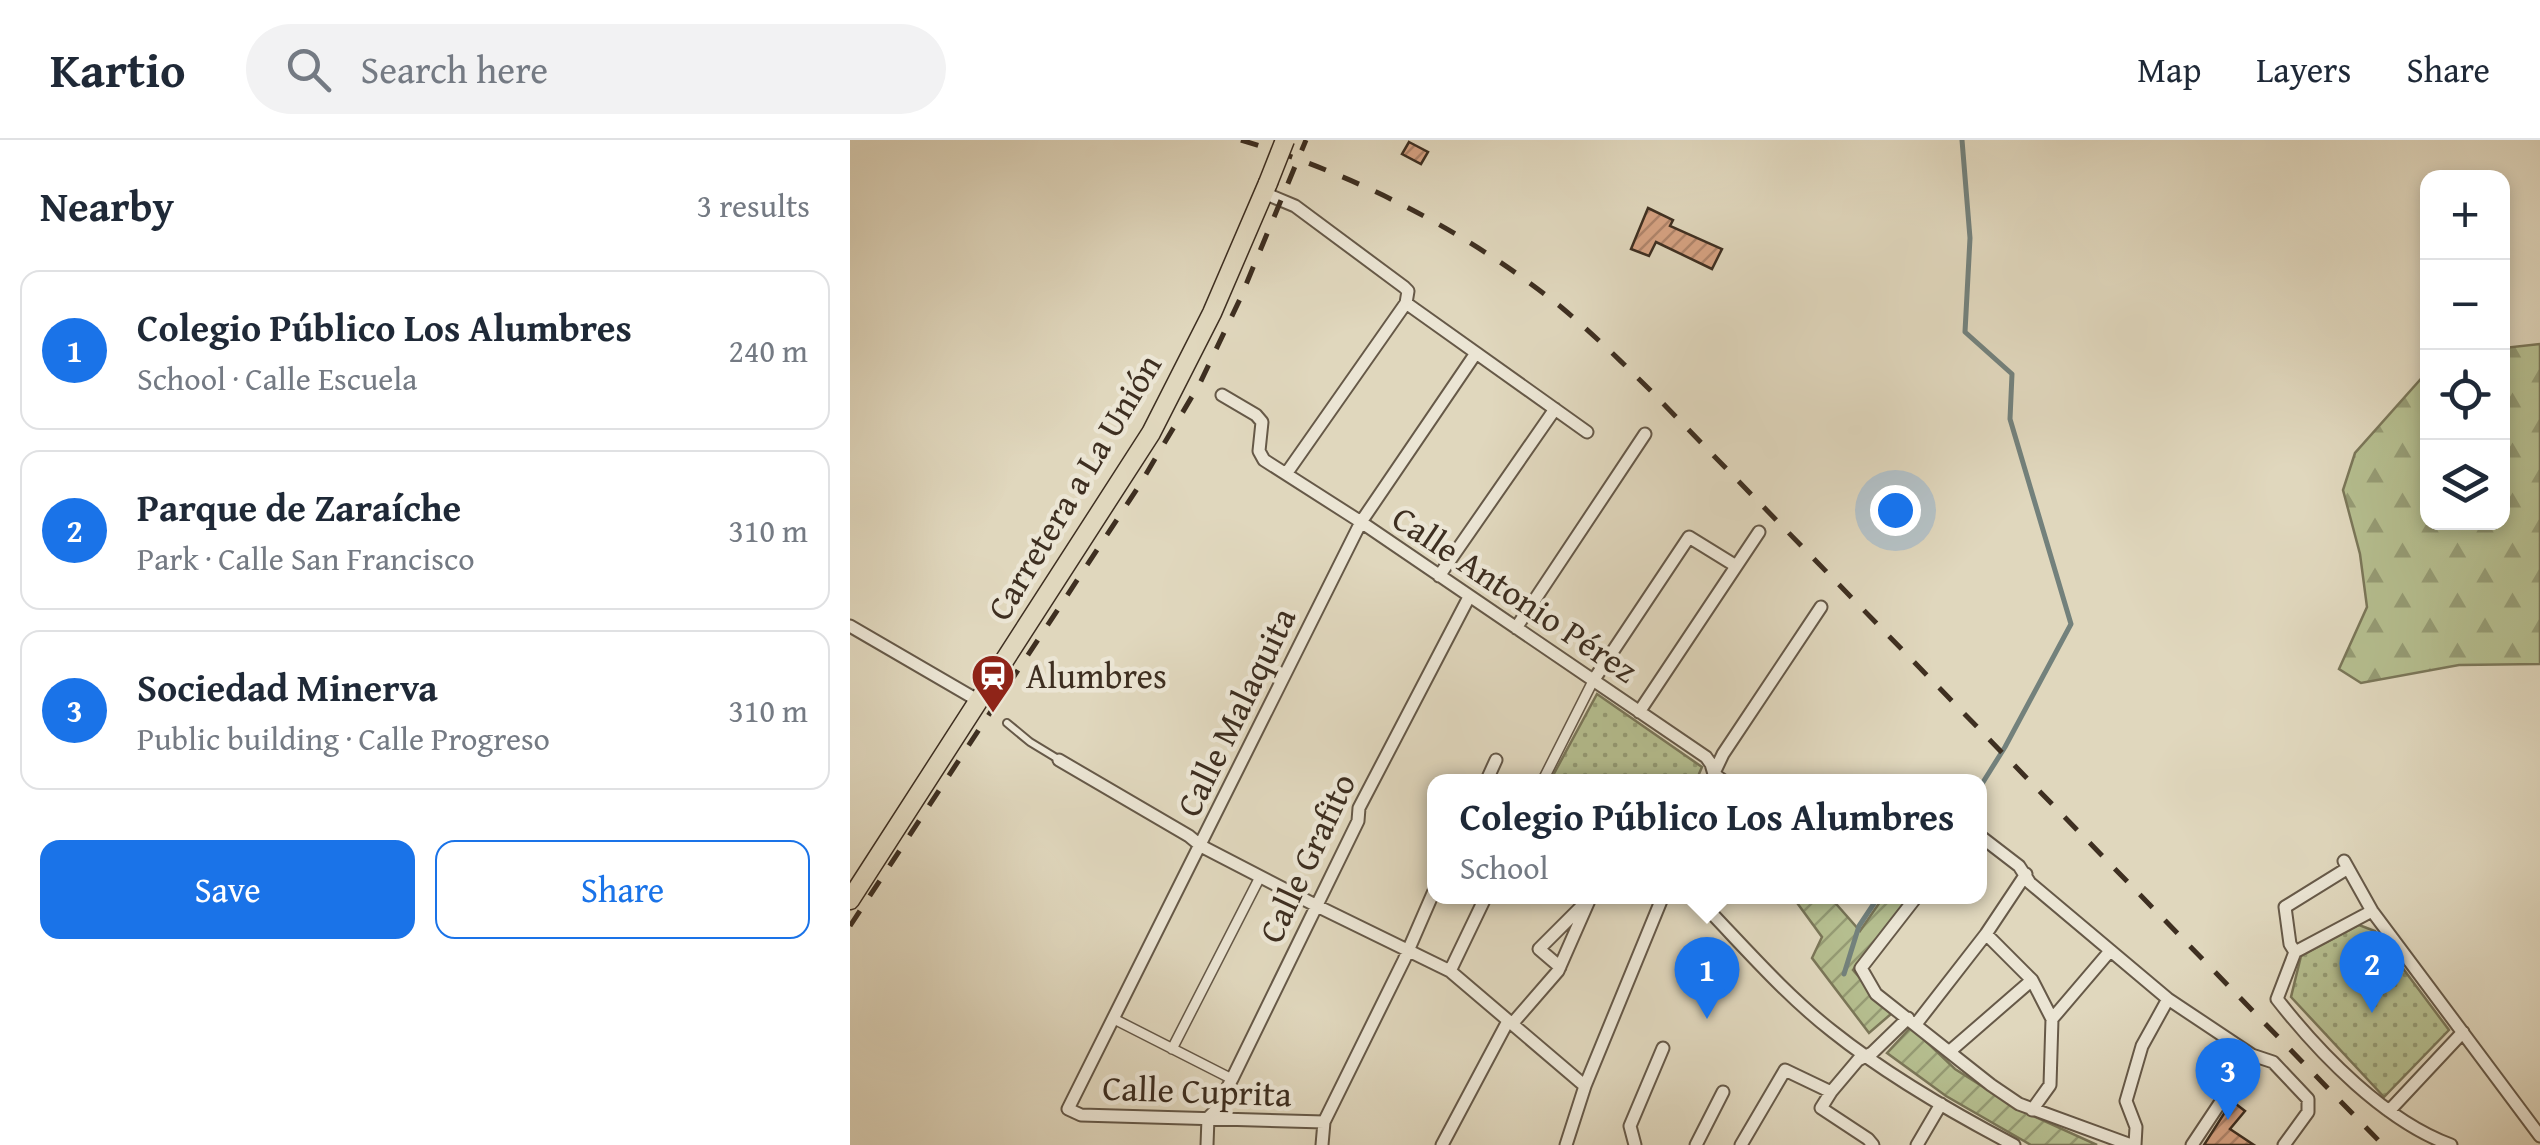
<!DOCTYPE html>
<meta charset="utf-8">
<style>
body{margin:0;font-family:"Gentium Book Plus",serif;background:#f2f2f3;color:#1f2937}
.controls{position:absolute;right:30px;top:30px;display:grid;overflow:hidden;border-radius:20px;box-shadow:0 5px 15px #0003}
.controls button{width:90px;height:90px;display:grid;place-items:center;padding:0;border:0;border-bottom:2px solid #e0e1e3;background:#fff;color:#1f2937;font:50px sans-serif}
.you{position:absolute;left:1045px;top:370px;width:35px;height:35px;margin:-25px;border:8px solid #fff;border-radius:50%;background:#1a73e8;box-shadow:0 0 0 15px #1a73e833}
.badge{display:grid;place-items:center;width:65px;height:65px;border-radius:50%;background:#1a73e8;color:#fff;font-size:32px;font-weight:700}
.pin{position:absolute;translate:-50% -82px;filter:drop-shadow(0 2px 5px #0008)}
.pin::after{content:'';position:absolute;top:52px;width:35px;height:30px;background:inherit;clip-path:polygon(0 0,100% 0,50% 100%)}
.popup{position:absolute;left:577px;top:634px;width:560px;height:130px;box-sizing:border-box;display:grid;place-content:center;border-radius:20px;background:#fff;filter:drop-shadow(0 2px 8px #0005);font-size:32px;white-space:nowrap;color:#747a83}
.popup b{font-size:38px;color:#1f2937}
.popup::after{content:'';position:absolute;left:50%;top:100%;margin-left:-20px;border:20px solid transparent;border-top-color:#fff}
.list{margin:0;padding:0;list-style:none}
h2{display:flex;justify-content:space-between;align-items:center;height:130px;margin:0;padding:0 40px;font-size:42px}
h2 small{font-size:32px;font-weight:400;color:#747a83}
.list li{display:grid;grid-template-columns:65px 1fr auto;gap:30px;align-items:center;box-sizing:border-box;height:160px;margin:0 20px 20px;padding:0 20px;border:2px solid #e0e1e3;border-radius:20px}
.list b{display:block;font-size:38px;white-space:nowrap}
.list p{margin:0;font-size:32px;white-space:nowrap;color:#747a83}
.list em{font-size:32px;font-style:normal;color:#747a83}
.actions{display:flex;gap:20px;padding:30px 40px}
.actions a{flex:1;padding:22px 0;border:2px solid #1a73e8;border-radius:20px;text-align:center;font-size:35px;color:#1a73e8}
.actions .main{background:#1a73e8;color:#fff}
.icon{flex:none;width:55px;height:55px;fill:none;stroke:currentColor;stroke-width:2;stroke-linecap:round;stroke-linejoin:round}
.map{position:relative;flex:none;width:1690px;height:1005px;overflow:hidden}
header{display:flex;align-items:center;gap:60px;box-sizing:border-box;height:140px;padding:0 50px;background:#fff;border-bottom:2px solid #e0e1e3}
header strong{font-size:48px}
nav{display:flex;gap:55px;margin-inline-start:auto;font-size:35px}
.search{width:700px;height:90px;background:#f2f2f3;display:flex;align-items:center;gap:25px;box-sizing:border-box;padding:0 35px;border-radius:55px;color:#747a83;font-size:38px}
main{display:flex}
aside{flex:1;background:#fff}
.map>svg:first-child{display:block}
.forest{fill:url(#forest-firs);stroke:#7a7658;stroke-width:2.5}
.park{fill:url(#park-dots);stroke:#7a7658;stroke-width:2.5}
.garden{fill:url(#garden-furrows);stroke:#7a7658;stroke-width:2.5}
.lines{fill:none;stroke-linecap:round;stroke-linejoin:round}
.stream{stroke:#73817c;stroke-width:5}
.building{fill:url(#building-hatch);stroke:#3e2f21;stroke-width:2.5}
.service-casing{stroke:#665948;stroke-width:10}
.pedestrian-casing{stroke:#665948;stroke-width:12}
.minor-casing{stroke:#665948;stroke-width:15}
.primary-casing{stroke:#3e2f21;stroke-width:21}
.service{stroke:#ebe5d4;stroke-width:6}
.pedestrian{stroke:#ebe5d4;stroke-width:9}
.minor{stroke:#ebe5d4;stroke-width:11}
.primary{stroke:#e0d7bd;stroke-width:18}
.rail{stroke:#3e2f21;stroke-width:5;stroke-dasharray:18 18;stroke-linecap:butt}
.primary-bridge-casing{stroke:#3e2f21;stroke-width:21;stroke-linecap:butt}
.primary-bridge{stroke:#e0d7bd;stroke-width:18}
.labels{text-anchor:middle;stroke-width:9;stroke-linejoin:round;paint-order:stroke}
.street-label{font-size:35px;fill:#3e2f21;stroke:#ebe5d4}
.poi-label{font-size:35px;fill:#3e2f21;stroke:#ebe5d4;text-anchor:start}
</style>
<header>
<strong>Kartio</strong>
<div class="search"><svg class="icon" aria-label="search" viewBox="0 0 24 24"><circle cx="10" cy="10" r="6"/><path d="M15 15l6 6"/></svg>Search here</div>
<nav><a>Map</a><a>Layers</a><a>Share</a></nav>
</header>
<main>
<aside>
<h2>Nearby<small>3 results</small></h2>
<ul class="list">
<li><span class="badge">1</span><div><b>Colegio Público Los Alumbres</b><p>School · Calle Escuela</p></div><em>240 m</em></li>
<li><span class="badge">2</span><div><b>Parque de Zaraíche</b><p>Park · Calle San Francisco</p></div><em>310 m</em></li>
<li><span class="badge">3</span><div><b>Sociedad Minerva</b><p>Public building · Calle Progreso</p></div><em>310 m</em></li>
</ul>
<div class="actions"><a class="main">Save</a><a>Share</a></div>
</aside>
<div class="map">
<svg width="1690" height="1005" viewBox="0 0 1690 1005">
<defs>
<pattern id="forest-firs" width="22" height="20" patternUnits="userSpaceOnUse" patternTransform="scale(2.5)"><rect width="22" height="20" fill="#b5be8f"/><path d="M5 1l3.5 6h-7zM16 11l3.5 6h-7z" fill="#959b74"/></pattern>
<pattern id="park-dots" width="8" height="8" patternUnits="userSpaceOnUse" patternTransform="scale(2.5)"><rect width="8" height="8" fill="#b5be8f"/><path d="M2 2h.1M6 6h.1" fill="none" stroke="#959b74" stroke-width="1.8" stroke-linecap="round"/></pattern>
<pattern id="garden-furrows" width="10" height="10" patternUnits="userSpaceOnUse" patternTransform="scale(2.5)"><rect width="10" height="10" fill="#b5be8f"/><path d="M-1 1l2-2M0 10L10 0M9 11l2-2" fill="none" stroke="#959b74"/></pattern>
<pattern id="building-hatch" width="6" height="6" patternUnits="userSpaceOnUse" patternTransform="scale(2.5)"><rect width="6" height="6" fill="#d6a282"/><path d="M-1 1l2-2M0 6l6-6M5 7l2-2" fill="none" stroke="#af846a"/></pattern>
</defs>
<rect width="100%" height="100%" fill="#e0d7bd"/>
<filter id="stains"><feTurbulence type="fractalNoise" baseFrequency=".002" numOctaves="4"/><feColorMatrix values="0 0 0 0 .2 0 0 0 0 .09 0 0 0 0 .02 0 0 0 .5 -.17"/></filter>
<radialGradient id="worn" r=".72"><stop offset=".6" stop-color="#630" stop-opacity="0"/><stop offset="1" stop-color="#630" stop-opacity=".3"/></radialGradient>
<path class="forest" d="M1690,204v320l-81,1 -98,18 -22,-14 28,-62 -7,-53 -17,-64 12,-37 72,-81 1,150h74l1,-174z"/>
<path class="park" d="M747,554l105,73 -6,14h-146z
M1509,785l16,6 74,99 -65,67 -93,-100 10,-41z"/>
<path class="garden" d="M936,757h44l30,34 22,-32 4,-2h23l-56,73 38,44 -22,19 -57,-75 10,-21 -27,-37z
M1061,887l44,42 63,40 79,36h-66l-85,-49 -59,-43z"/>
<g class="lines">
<path class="stream" d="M1112,0l8,98 -5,94 47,42 -2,45 61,205 -66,123 -25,40
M994,834l15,-48 20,-30"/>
</g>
<path class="building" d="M559,2l19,10 -7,12 -19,-10z
M798,68l25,12 -3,6 52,23 -10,20 -56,-27 -7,14 -18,-7z
M1382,961l13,10 -15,18 24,16h-50z"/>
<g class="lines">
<defs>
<path id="service" d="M157,583l23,19 28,17"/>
<path id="pedestrian" d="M692,642l51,-101
M264,879l118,60
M322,909l88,-172"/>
<path id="minor" d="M414,53l31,13 109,81 4,4 -2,12
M556,163l181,129
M372,255l34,20 6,7 -3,29 5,9 97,62 345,235 5,7 3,10 11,8
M436,334l120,-171
M589,436l116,-167
M0,486l129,75
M666,488l129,-194
M743,541l96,-144 47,29
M789,572l120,-180
M209,620l130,76 12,10 116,60 133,65 135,115
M864,633l9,-19 98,-147
M636,642l10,-22
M1130,696l39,30 11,17 138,116 84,56 21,7 35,37v13l-24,33
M1494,721l28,50 168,225
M845,756c45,46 87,96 137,135 55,44 119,81 182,114
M1067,756l-56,72 15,26 115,91 28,19 112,41
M1522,771l-77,41 -18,47c43,55 108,122 174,146
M1136,794l46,46 20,39 -2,66 -18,25
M1445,812l-5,-8 -5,-37 63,-39
M710,827l-21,-18 43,-43
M600,831l36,-75
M1202,879l58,-68
M662,884l46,-53 33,-75
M1066,884l70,-90 40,-60
M1099,912l83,-72
M981,952l-10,16 47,31 5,6
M1539,971l74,-79
M474,982l-243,-7 -13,-6 293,-587 115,-169
M357,1005l1,-27 7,-7 17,-32 126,-258 1,-13 110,-211
M472,1005l2,-23 80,-162 30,-69
M592,1005l66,-124
M716,1005l19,-59 78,-190
M785,1005l-5,-19 33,-78
M846,1005l27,-53
M891,1005l44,-75 46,22 27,-32 14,-7 36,-35
M1067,1005l24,-41
M1285,1005l1,-18 -10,-26 16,-55 26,-47
M1342,1005l60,-90"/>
<path id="primary" d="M0,760l301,-467 61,-120 56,-130"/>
</defs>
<use href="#service" class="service-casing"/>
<use href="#pedestrian" class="pedestrian-casing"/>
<use href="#minor" class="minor-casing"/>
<use href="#primary" class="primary-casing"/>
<use href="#service" class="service"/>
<use href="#pedestrian" class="pedestrian"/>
<use href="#minor" class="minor"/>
<use href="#primary" class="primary"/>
<path class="rail" d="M391,0c117,36 224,90 320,167 31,26 61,55 90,84l732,754
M0,786l289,-440 61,-103 40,-84 66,-159"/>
<defs>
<path id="primary-bridge" d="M418,43l17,-43"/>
</defs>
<use href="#primary-bridge" class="primary-bridge-casing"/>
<use href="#primary-bridge" class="primary-bridge"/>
</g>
<defs>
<symbol id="station-pin" viewBox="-11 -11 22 30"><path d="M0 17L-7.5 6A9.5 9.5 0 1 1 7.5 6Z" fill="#8f2418" stroke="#ebe5d4"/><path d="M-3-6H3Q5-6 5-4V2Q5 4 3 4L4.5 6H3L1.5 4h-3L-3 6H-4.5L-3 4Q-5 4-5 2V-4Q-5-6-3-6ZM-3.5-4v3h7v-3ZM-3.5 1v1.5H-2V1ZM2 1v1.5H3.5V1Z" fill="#fff"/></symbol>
</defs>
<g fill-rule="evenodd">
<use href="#station-pin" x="118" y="511" width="50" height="68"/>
</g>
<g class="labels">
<g class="street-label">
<text transform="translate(224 347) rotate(-59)" y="12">Carretera a La Unión</text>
<text transform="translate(665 454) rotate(34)" y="12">Calle Antonio Pérez</text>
<text transform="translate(386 572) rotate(-64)" y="12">Calle Malaquita</text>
<text transform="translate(457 718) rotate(-65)" y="12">Calle Grafito</text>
<text transform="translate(347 951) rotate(2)" y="12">Calle Cuprita</text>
</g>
<g class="poi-label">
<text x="176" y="548">Alumbres</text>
</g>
</g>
<rect width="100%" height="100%" filter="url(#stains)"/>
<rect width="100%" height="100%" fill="url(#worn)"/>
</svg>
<div class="controls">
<button>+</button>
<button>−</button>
<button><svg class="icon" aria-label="locate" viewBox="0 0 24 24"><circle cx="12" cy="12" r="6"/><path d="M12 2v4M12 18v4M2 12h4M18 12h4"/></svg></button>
<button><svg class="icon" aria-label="layers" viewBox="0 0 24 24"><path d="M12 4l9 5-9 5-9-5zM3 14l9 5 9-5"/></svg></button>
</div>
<div class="you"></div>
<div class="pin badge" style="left:857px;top:879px">1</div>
<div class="popup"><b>Colegio Público Los Alumbres</b>School</div>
<div class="pin badge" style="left:1522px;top:873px">2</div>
<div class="pin badge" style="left:1378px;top:980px">3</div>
</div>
</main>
